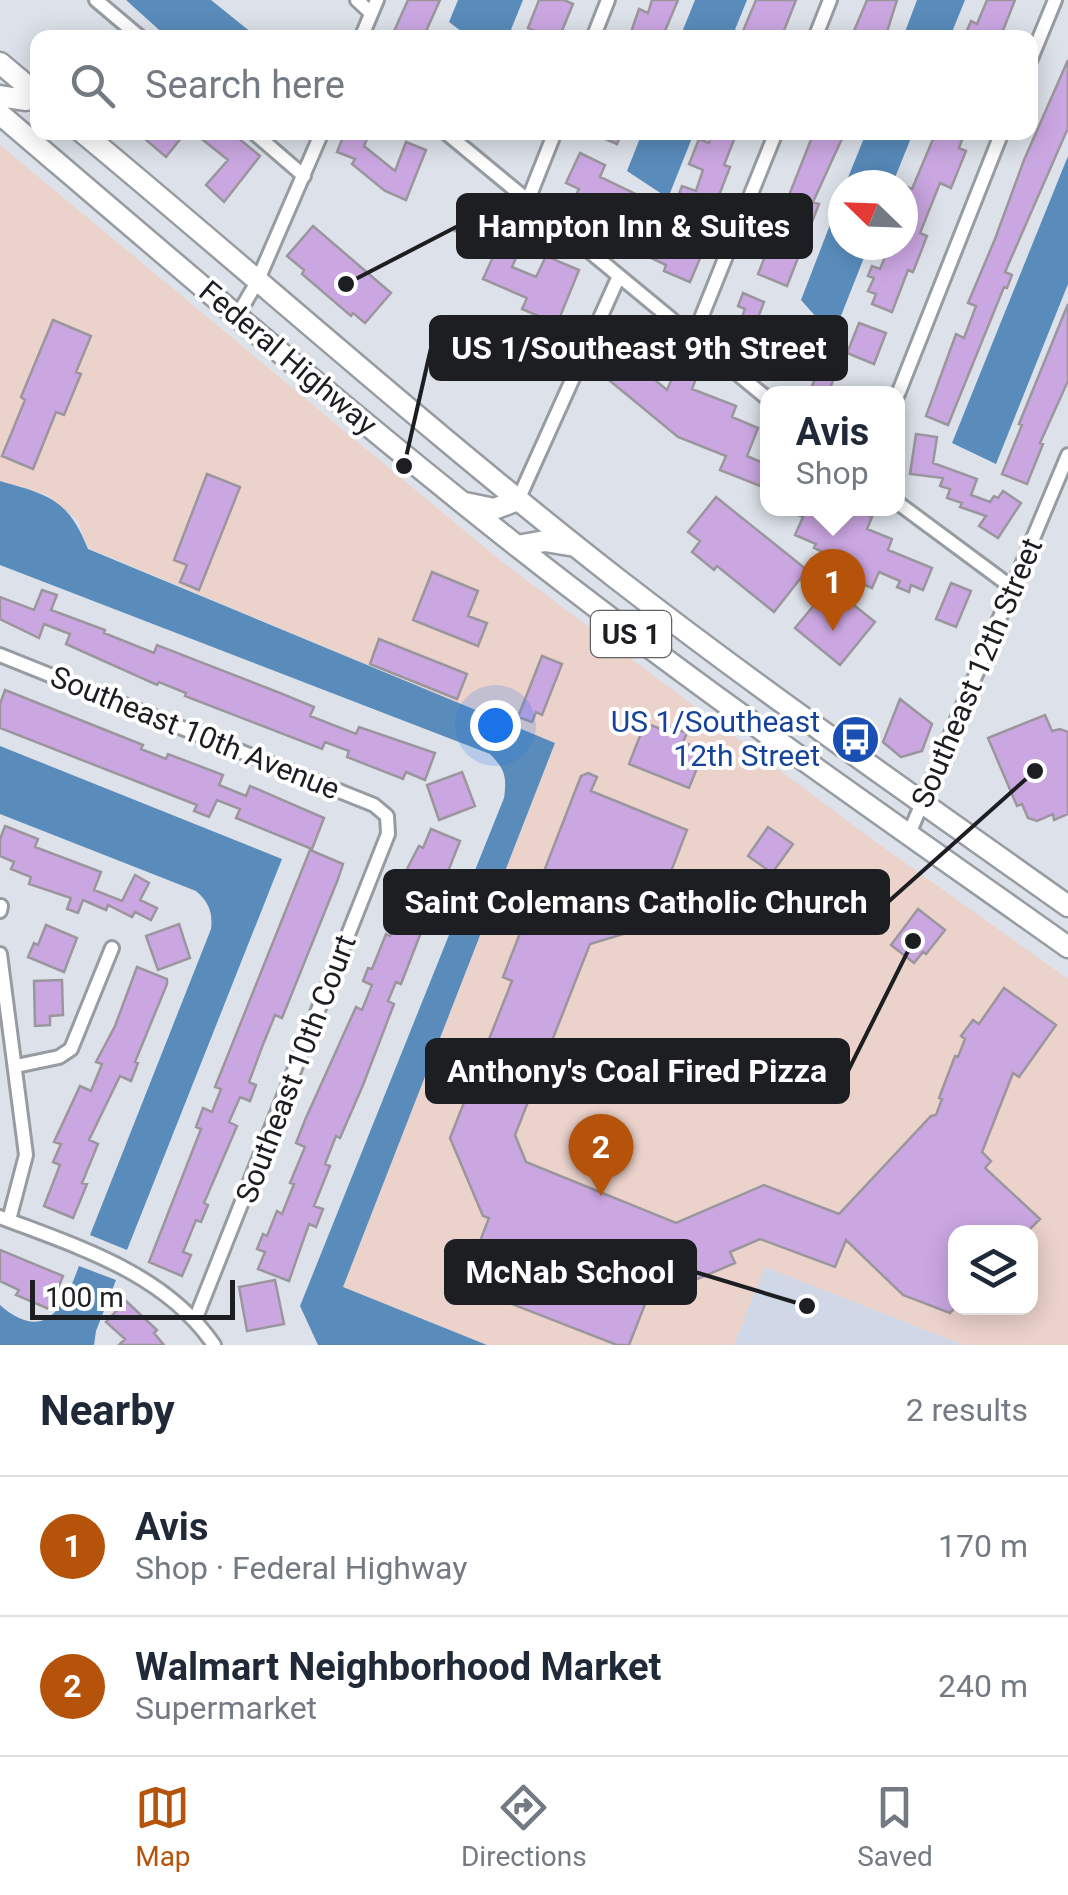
<!DOCTYPE html>
<meta charset="utf-8">
<style>
body{margin:0;font-family:Roboto,sans-serif;background:#f6f6f7;color:#1f2937}
.controls{position:absolute;right:30px;bottom:30px;display:grid;overflow:hidden;border-radius:20px;box-shadow:0 5px 25px #0003}
.controls button{width:90px;height:90px;display:grid;place-items:center;padding:0;border:0;border-bottom:2px solid #e0e1e3;background:#fff;color:#1f2937;font:50px sans-serif}
.compass{position:absolute;left:828px;top:170px;width:90px;height:90px;border-radius:50%;background:#fff;box-shadow:0 5px 25px #0003;rotate:293deg}
.scale{position:absolute;left:30px;bottom:25px;width:205px;box-sizing:border-box;padding-left:10px;border:5px solid #1c1e21;border-top:0;font-size:28px;line-height:35px;white-space:nowrap;color:#1c1e21;-webkit-text-stroke:8px #fff;paint-order:stroke}
.you{position:absolute;left:495px;top:725px;width:35px;height:35px;margin:-25px;border:8px solid #fff;border-radius:50%;background:#1a73e8;box-shadow:0 0 0 15px #1a73e833}
.badge{display:grid;place-items:center;width:65px;height:65px;border-radius:50%;background:#b45309;color:#fff;font-size:32px;font-weight:700}
.pin{position:absolute;translate:-50% -82px;filter:drop-shadow(0 2px 5px #0008)}
.pin::after{content:'';position:absolute;top:52px;width:35px;height:30px;background:inherit;clip-path:polygon(0 0,100% 0,50% 100%)}
.popup{position:absolute;left:760px;top:386px;width:145px;height:130px;box-sizing:border-box;display:grid;place-content:center;border-radius:20px;background:#fff;filter:drop-shadow(0 2px 8px #0005);font-size:32px;white-space:nowrap;color:#747a83}
.popup b{font-size:38px;color:#1f2937}
.popup::after{content:'';position:absolute;left:50%;top:100%;margin-left:-20px;border:20px solid transparent;border-top-color:#fff}
.list{margin:0;padding:0;list-style:none}
h2{display:flex;justify-content:space-between;align-items:center;height:130px;margin:0;padding:0 40px;font-size:42px}
h2 small{font-size:32px;font-weight:400;color:#747a83}
.list li{display:grid;grid-template-columns:65px 1fr auto;gap:30px;align-items:center;box-sizing:border-box;height:140px;padding:0 40px;border-top:2px solid #e0e1e3}
.list b{display:block;font-size:38px;white-space:nowrap}
.list p{margin:0;font-size:32px;white-space:nowrap;color:#747a83}
.list em{font-size:32px;font-style:normal;color:#747a83}
.icon{flex:none;width:55px;height:55px;fill:none;stroke:currentColor;stroke-width:2;stroke-linecap:round;stroke-linejoin:round}
.map{position:relative;flex:none;width:1068px;height:1345px;overflow:hidden}
.search{position:absolute;background:#fff;box-shadow:0 5px 25px #0003;left:30px;right:30px;top:30px;height:110px;display:flex;align-items:center;gap:25px;box-sizing:border-box;padding:0 35px;border-radius:20px;color:#747a83;font-size:38px}
.sheet{height:410px;background:#fff}
nav{display:flex;justify-content:space-around;align-items:center;box-sizing:border-box;height:140px;border-top:2px solid #e0e1e3;background:#fff;font-size:28px;color:#747a83}
nav a{display:grid;justify-items:center;gap:5px}
nav .on{color:#b45309}
.map>svg:first-child{display:block}
.commercial{fill:#ebd2cb;fill-rule:evenodd}
.built{fill:#d0d8e7}
.water{fill:#598cbb}
.building{fill:#cba7e2;stroke:#9b969e;stroke-width:2.5}
.lines{fill:none;stroke-linecap:round;stroke-linejoin:round}
.street-casing{stroke:#979ba2;stroke-width:18}
.primary-casing{stroke:#979ba2;stroke-width:25}
.street{stroke:#fff;stroke-width:12}
.primary{stroke:#fff;stroke-width:20}
.labels{text-anchor:middle;stroke-width:8;stroke-linejoin:round;paint-order:stroke}
.shield{fill:#fff;stroke:#606264;stroke-width:2.5}
.shield-label{font-size:28px;font-weight:bold;fill:#1c1e21}
.street-label{font-size:30px;fill:#1c1e21;stroke:#fff}
.transit-label{font-size:30px;fill:#164399;stroke:#fff;text-anchor:end}
.leader{fill:none;stroke:#1c1e21;stroke-width:4}
.callout-dot{fill:#1c1e21;stroke:#fff;stroke-width:4}
.callout{fill:#1c1e21;stroke:#1c1e21;stroke-width:4}
.callout-label{font-size:32px;text-anchor:middle;font-weight:bold;fill:#fff}
</style>
<div class="map">
<svg width="1068" height="1345" viewBox="0 0 1068 1345">
<rect width="100%" height="100%" fill="#dde2ea"/>
<path class="commercial" d="M0,145l501,416 365,274 202,144v366h-105l-198,-78 -31,78h-247l-144,-58 212,-544 -467,-195 -10,-27 -31,-26 -47,-14zM956,1232h74v76h-74z"/>
<path class="built" d="M765,1267l198,78h-229z"/>
<path class="water" d="M126,0h85l41,33 -1,4h-84z
M458,0h65l-15,37h-39l-20,-15z
M695,0h52l-15,37h-52z
M917,0h48l-15,37h-47z
M642,133h52l-26,65 -41,-27z
M866,133h47l-21,52h-47z
M1068,156v128l-72,180 -44,-21z
M843,191v54h26l-36,91 -32,-36z
M0,481c49,14 68,18 88,68l467,194 -212,544 144,58h-169l-18,-39 204,-508c3,-21 1,-29 -14,-44l-490,-189z
M0,746l282,113 -155,391 -37,-15 121,-306c2,-16 -2,-27 -15,-38l-196,-77z
M79,1266l37,14 -20,51 -2,14h-94v-40c46,40 64,1 79,-39z"/>
<path class="building" d="M408,0h32l-17,38h-32z
M539,0h25l9,4 -14,34h-9l-22,-10z
M652,0h26l-16,38h-33l10,-29 9,4z
M756,0h40l-15,38h-21l-17,-7z
M867,0h30l-12,38h-34z
M987,0h28l-15,38h-36l7,-17 6,3z
M1068,60v68l-63,144 7,3 -5,13 -3,-1 -56,138 -22,-9 30,-82 8,4 12,-32 -8,-3 27,-64 29,-79z
M137,132h49l-20,25z
M193,132h38l29,24 -36,46 -18,-17 22,-25z
M345,132h25l-6,14 31,25 11,-29 20,8 -20,50 -21,-9 -33,-27 3,-5 -18,-7z
M589,132h33l-5,12z
M713,132h24l-13,33 6,2 -29,75 3,7 -14,33 -26,-11 2,-6 -17,-8 4,-10 -52,-25 3,-7 -11,-5 2,-4 -20,-9 4,-8 -13,-6 14,-30 25,12 -5,12 40,19 -8,18 52,25 9,-25 -19,-7 8,-21 14,5 7,-21 -14,-6 10,-25 10,4z
M814,132h31l-32,70 6,2 -32,82 -29,-12z
M936,132h29l-6,16 7,3 -15,37 -11,-5 -20,50 7,3 -14,36 -5,-2 -16,42 -20,-8 4,-10 -8,-3 6,-13 -6,-2 4,-10 8,3 10,-24h13v-12l6,-15 -6,-2v-31l9,4z
M467,201l35,15 -2,5 27,11 -15,35 24,10 10,-21 33,14 -22,54 -35,-15 5,-11 -44,-19 14,-31 -42,-17z
M313,226l78,67 -26,30 -12,-10 -2,3 -49,-42 2,-4 -17,-14z
M743,293l21,9 -5,13 47,19 -8,18 40,15 -10,27h-19l5,-13 -33,-18 3,-7 -22,-9 1,-4 -27,-10 9,-24 -7,-3z
M1068,304v77l-28,62 3,1 -16,40 -25,-10 20,-49 -3,-1z
M53,320l38,16 -15,36 5,2 -17,41 -8,-3 -23,57 -31,-13 23,-56 -4,-3z
M859,323l27,10 -12,31 -27,-11z
M629,330l21,9 -12,27 29,24 9,-21 21,7 -5,13 44,17 -4,11 26,11 -11,28 21,9v24l-48,-19 6,-14 -48,-19 -69,-57z
M916,434l21,3 -4,26 44,16 -6,16 19,7 4,-6 4,2 5,-7 18,12 -23,35 -19,-12 7,-10 -26,-9 2,-4 -15,-5 3,-9 -10,-3 3,-8 -33,-4z
M207,474l33,13 -41,103 -19,-8 7,-17 -13,-5z
M716,497l91,73 -33,42 -57,-46 -3,4 -22,-18 8,-11 -12,-9z
M782,508h69l21,9 -5,12 25,10 -4,11 44,18 -9,22 -12,-5 -2,7 -12,-5 3,-6 -21,-9 -7,16 -16,-7 5,-12 -47,-21 2,-4 -21,-9 8,-18z
M432,572l46,19 -10,25 19,7 -9,23 -65,-26z
M951,583l20,8 -15,36 -20,-8z
M830,586l45,36 -35,43 -45,-37z
M42,590l15,5 -6,15 54,20 -1,3 50,20 3,-8 123,48 34,14 -4,9 46,18 3,-7 76,26 -10,27 -19,-8 -3,7 -56,-22 2,-6 -24,-9 -3,7 -137,-53 1,-3 -27,-11 -2,3 -91,-41 4,-10 -26,-10 -5,14 -39,-19v-22l34,13z
M379,639l88,35 -10,25 -87,-35z
M542,656l20,8 -20,51 -6,-3 -4,10 -14,-5z
M5,690l138,55 -2,4 25,10 2,-5 55,21 -4,10 27,11 4,-10 74,32 -12,31 -76,-31 4,-9 -23,-9 -8,17 -15,-6 3,-6 -197,-77v-24z
M900,699l32,25 -10,27 -21,6 -18,-15z
M1045,715l7,16 8,-2 8,3v82l-14,6 -1,-6 -16,7 -9,-3 -6,-14 -5,2 -29,-68z
M645,723l16,6 2,-5 24,9 -4,9 21,9 -15,37 -60,-24z
M462,772l13,34 -36,14 -12,-35z
M588,773l9,4 -6,14 96,39 -37,96 -60,18 -75,191 11,27 150,61 88,-38 75,29 92,-98 5,-1 6,-16 -3,-1 16,-42 3,1 7,-18 -4,-3 12,-16 6,4 25,-36 52,37 -37,52 -6,-4 -31,79 9,9 -6,7 55,51 -13,13h-71v75l-6,6 -47,-18 -57,-55 -11,27 -75,-28 -30,13 5,11 -47,20 -30,-12 -29,74h-12l-154,-60 26,-67 -6,-2 -33,-78 62,-157 -9,-4 78,-201z
M5,826l33,13 -3,8 66,25 -7,18 28,11 13,-26 14,8 -9,17 17,8 -6,12 -16,-8 -3,5 -24,-12 -2,5 -23,-10 -5,13 -11,-4 4,-11 -42,-14 2,-7 -20,-8 3,-7 -14,-6v-17z
M768,827l25,17 -21,29 -24,-17z
M431,829l29,12 -13,33 -3,-1 -43,111 -5,-2 -8,19 6,3 -31,81 -23,53 -4,-2 -11,28 5,2 -16,40 9,3 -7,18 -7,-3 -20,57 -31,-12 7,-17 -8,-3 6,-15 4,2 10,-25 5,3 12,-30 -4,-1 15,-36 -9,-4 9,-23 51,-113 6,3 10,-25 -9,-4 5,-13 4,1 14,-35 4,2 13,-32 -8,-3 13,-34 11,-21 4,2z
M310,850l33,14 -5,15 -56,139 -7,-3 -13,32 -13,35 7,3 -6,16 -10,-4 -11,25 8,4 -33,77 4,2 -7,17 -5,-2 -13,32 8,3 -9,21 -33,-14 52,-133 -5,-2 7,-19 9,4 9,-23 -6,-2z
M918,909l27,21 -19,24 -3,-2 -9,11 -23,-18z
M179,924l11,34 -32,12 -12,-34z
M46,925l31,13 -13,34 -36,-15 6,-14 4,2z
M137,967l30,12v5l-32,78 3,1 -7,18 -11,-5 -31,64 9,4 -16,39 5,1 -14,34 -29,-12 16,-41 -7,-3 8,-18 -7,-2 26,-56 11,5 11,-27 -6,-2 19,-36z
M62,980l1,35 -13,1v9l-15,1 -1,-45z
M0,1250l63,26 -14,33 -33,-14 3,-5 -19,-9z
M275,1280l9,44 -37,7 -8,-44z
M126,1301l31,29 -3,3 10,12h-45l6,-6 -19,-17z"/>
<g class="lines">
<defs>
<path id="street" d="M96,0l45,38
M357,0l14,13
M361,38l16,-38
M593,38l15,-38
M815,38l15,-38
M1030,61l25,-61
M253,132l51,44
M445,132l323,267
M528,200l27,-68
M237,316l20,-34 65,-150
M693,338l83,-206
M898,394l104,-262
M518,500l101,-224
M898,503l116,86
M0,655l374,150 13,11 1,18 -193,486
M909,834l159,-379
M0,911l1,-5
M0,954l26,201 -17,65
M16,1066l43,-9 12,-8 41,-101
M0,1217c78,30 165,56 214,128"/>
<path id="primary" d="M0,63l38,32
M0,96l25,4 13,-2
M0,114c171,146 341,293 517,432 179,141 366,270 551,401
M82,132c178,148 351,303 534,446 147,114 300,220 452,328
M465,503l29,6 24,-9
M517,546l28,-5 30,5"/>
</defs>
<use href="#street" class="street-casing"/>
<use href="#primary" class="primary-casing"/>
<use href="#street" class="street"/>
<use href="#primary" class="primary"/>
</g>
<defs>
<symbol id="bus-disc" viewBox="-11 -11 22 22"><circle r="9.5" fill="#1a4fb4" stroke="#fff"/><path d="M-5-6H5V4H4V6H2V4H-2V6H-4V4H-5ZM-3.5-4V0h7V-4ZM-3.5 1.2v1.5H-2V1.2ZM2 1.2v1.5H3.5V1.2Z" fill="#fff"/></symbol>
</defs>
<g fill-rule="evenodd">
<use href="#bus-disc" x="828" y="712" width="55" height="55"/>
</g>
<g class="labels">
<rect class="shield" x="591" y="611" width="80" height="46" rx="8"/>
<g class="shield-label">
<text x="631" y="644">US 1</text>
</g>
<g class="street-label">
<text transform="translate(288 358) rotate(40)" y="10">Federal Highway</text>
<text transform="translate(977 673) rotate(-67)" y="10">Southeast 12th Street</text>
<text transform="translate(195 733) rotate(22)" y="10">Southeast 10th Avenue</text>
<text transform="translate(296 1069) rotate(-69)" y="10">Southeast 10th Court</text>
</g>
<g class="transit-label">
<text x="820" y="732">US 1/Southeast<tspan x="820" dy="34">12th Street</tspan></text>
</g>
</g>
<path class="leader" d="M346 284L458 226M404 466L431 348M1035 771L888 902M913 941L848 1071M807 1306L695 1272"/>
<g class="callout-dot">
<circle cx="346" cy="284" r="10"/>
<circle cx="404" cy="466" r="10"/>
<circle cx="1035" cy="771" r="10"/>
<circle cx="913" cy="941" r="10"/>
<circle cx="807" cy="1306" r="10"/>
</g>
<g class="callout">
<rect x="458" y="195" width="353" height="62" rx="10"/>
<rect x="431" y="317" width="415" height="62" rx="10"/>
<rect x="385" y="871" width="503" height="62" rx="10"/>
<rect x="427" y="1040" width="421" height="62" rx="10"/>
<rect x="446" y="1241" width="249" height="62" rx="10"/>
</g>
<g class="callout-label">
<text x="634" y="237">Hampton Inn &amp; Suites</text>
<text x="639" y="359">US 1/Southeast 9th Street</text>
<text x="636" y="913">Saint Colemans Catholic Church</text>
<text x="637" y="1082">Anthony's Coal Fired Pizza</text>
<text x="570" y="1283">McNab School</text>
</g>
</svg>
<div class="controls">
<button><svg class="icon" aria-label="layers" viewBox="0 0 24 24"><path d="M12 4l9 5-9 5-9-5zM3 14l9 5 9-5"/></svg></button>
</div>
<svg class="compass" viewBox="-18 -18 36 36"><path d="M0-13l5 13h-10z" fill="#e53935"/><path d="M0 13l5-13h-10z" fill="#747a83"/></svg>
<div class="scale">100 m</div>
<div class="you"></div>
<div class="pin badge" style="left:833px;top:631px">1</div>
<div class="popup"><b>Avis</b>Shop</div>
<div class="pin badge" style="left:601px;top:1196px">2</div>
<div class="search"><svg class="icon" aria-label="search" viewBox="0 0 24 24"><circle cx="10" cy="10" r="6"/><path d="M15 15l6 6"/></svg>Search here</div>
</div>
<section class="sheet">
<h2>Nearby<small>2 results</small></h2>
<ul class="list">
<li><span class="badge">1</span><div><b>Avis</b><p>Shop · Federal Highway</p></div><em>170 m</em></li>
<li><span class="badge">2</span><div><b>Walmart Neighborhood Market</b><p>Supermarket</p></div><em>240 m</em></li>
</ul>
</section>
<nav>
<a class="on"><svg class="icon" aria-label="map" viewBox="0 0 24 24"><path d="M3 6l6-2 6 2 6-2v14l-6 2-6-2-6 2zM9 4v14M15 6v14"/></svg>Map</a>
<a><svg class="icon" aria-label="directions" viewBox="0 0 24 24"><path d="M12 3l9 9-9 9-9-9zM9 14v-3h6M13 9l2 2-2 2"/></svg>Directions</a>
<a><svg class="icon" aria-label="saved" viewBox="0 0 24 24"><path d="M7 4h10v16l-5-4-5 4z"/></svg>Saved</a>
</nav>
